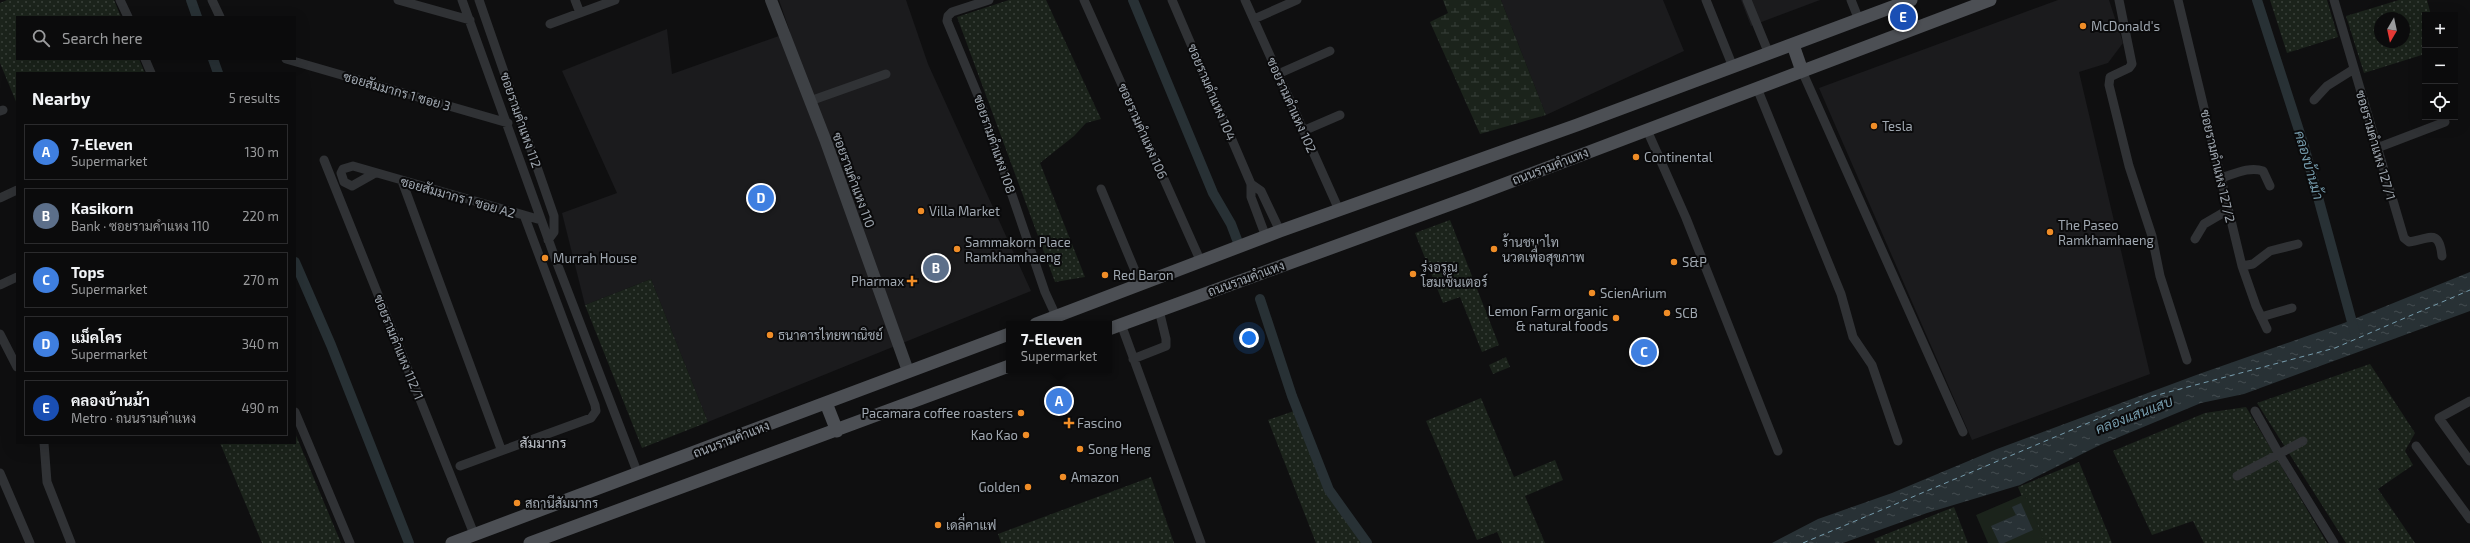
<!DOCTYPE html>
<meta charset="utf-8">
<style>
body{margin:0;font-family:"Exo 2",Sarabun,sans-serif;background:#141415;color:#f1f3f6}
.controls{position:absolute;right:12px;top:12px;display:grid;overflow:hidden;border-radius:0px;box-shadow:0 4px 16px #0002}
.controls button{width:36px;height:36px;display:grid;place-items:center;padding:0;border:0;border-bottom:1px solid #2b2b2d;background:#0b0b0c;color:#f1f3f6;font:20px sans-serif}
.compass{position:absolute;left:2374px;top:12px;width:36px;height:36px;border-radius:50%;background:#0b0b0c;box-shadow:0 4px 16px #0002;rotate:189deg}
.you{position:absolute;left:1249px;top:338px;width:14px;height:14px;margin:-10px;border:3px solid #fff;border-radius:50%;background:#1a73e8;box-shadow:0 0 0 6px #1a73e833}
.badge{display:grid;place-items:center;width:26px;height:26px;border-radius:50%;background:#f08d27;color:#fff;font-size:13px;font-weight:700}
.pin{position:absolute;translate:-50% -50%;border:2px solid #fff;box-shadow:0 1px 4px #0006}
.popup{position:absolute;left:1006px;top:321px;width:106px;height:52px;box-sizing:border-box;display:grid;place-content:center;border-radius:0px;background:#0b0b0c;filter:drop-shadow(0 1px 3px #0005);font-size:13px;white-space:nowrap;color:#9a9b9d}
.popup b{font-size:15px;color:#f1f3f6}
.popup::after{content:'';position:absolute;left:50%;top:100%;margin-left:-8px;border:8px solid transparent;border-top-color:#0b0b0c}
.list{margin:0;padding:0;list-style:none}
h2{display:flex;justify-content:space-between;align-items:center;height:52px;margin:0;padding:0 16px;font-size:17px}
h2 small{font-size:13px;font-weight:400;color:#9a9b9d}
.list li{display:grid;grid-template-columns:26px 1fr auto;gap:12px;align-items:center;box-sizing:border-box;height:56px;margin:0 8px 8px;padding:0 8px;border:1px solid #2b2b2d;border-radius:0px}
.list b{display:block;font-size:15px;white-space:nowrap}
.list p{margin:0;font-size:13px;white-space:nowrap;color:#9a9b9d}
.list em{font-size:13px;font-style:normal;color:#9a9b9d}
.icon{flex:none;width:22px;height:22px;fill:none;stroke:currentColor;stroke-width:2;stroke-linecap:round;stroke-linejoin:round}
.map{position:relative;flex:none;width:2470px;height:543px;overflow:hidden}
.search{position:absolute;background:#0b0b0c;box-shadow:0 4px 16px #0002;left:16px;top:16px;width:280px;height:44px;display:flex;align-items:center;gap:10px;box-sizing:border-box;padding:0 14px;border-radius:0px;color:#9a9b9d;font-size:15px}
.panel{position:absolute;background:#0b0b0c;box-shadow:0 4px 16px #0002;left:16px;top:72px;width:280px;height:372px;border-radius:0px}
.map>svg:first-child{display:block}
.built{fill:#1b1b1d}
.grass{fill:url(#grass-dots);fill-rule:evenodd}
.wetland{fill:url(#wetland-marsh)}
.pitch{fill:#1b231b}
.water{fill:url(#water-ripples)}
.lines{fill:none;stroke-linecap:round;stroke-linejoin:round}
.canal{stroke:#283135;stroke-width:10}
.ferry{stroke:#769cad;stroke-width:1;stroke-dasharray:5 4;stroke-linecap:butt}
.street{stroke:#303235;stroke-width:9}
.secondary{stroke:#3e4145;stroke-width:12}
.primary{stroke:#4c4f54;stroke-width:13}
.poi-dot{fill:#f08d27;stroke:#0a0a0b;stroke-width:1.5}
.labels{text-anchor:middle;stroke-width:4;stroke-linejoin:round;paint-order:stroke}
.poi-label{font-size:13px;fill:#a0a8b1;stroke:#0a0a0b;text-anchor:start}
.street-label{font-size:13px;fill:#a0a8b1;stroke:#0a0a0b}
.water-label{font-size:14px;font-style:italic;fill:#769cad;stroke:#0a0a0b}
.neighbourhood-label{font-size:14px;fill:#c1c6cd;stroke:#0a0a0b}
</style>
<div class="map">
<svg width="2470" height="543" viewBox="0 0 2470 543">
<defs>
<pattern id="grass-dots" width="8" height="8" patternUnits="userSpaceOnUse"><rect width="8" height="8" fill="#1b231b"/><path d="M2 2h.1M6 6h.1" fill="none" stroke="#39403a" stroke-width="1.8" stroke-linecap="round"/></pattern>
<pattern id="wetland-marsh" width="20" height="14" patternUnits="userSpaceOnUse"><rect width="20" height="14" fill="#1b231b"/><path d="M1 5h8M5 5V1M11 12h8M15 12V8" fill="none" stroke="#39403a"/></pattern>
<pattern id="water-ripples" width="26" height="14" patternUnits="userSpaceOnUse"><rect width="26" height="14" fill="#283135"/><path d="M2 4q2-2 4 0t4 0M15 11q2-2 4 0t4 0" fill="none" stroke="#444c50"/></pattern>
</defs>
<rect width="100%" height="100%" fill="#0f0f10"/>
<path class="built" d="M779,0h127l22,64 103,227 -323,131 -57,-143 -66,26 -23,-92 55,-20 -55,-122 105,-42 5,45 118,-42z
M1501,0h162l21,51 -138,64z
M1741,0h79l-69,26z
M2058,0h51l14,43 -15,20 -29,9 71,302 -178,66 -153,-352z"/>
<path class="grass" d="M7,0h107l7,17h-104v42h122l6,14h-128v31l-17,-41v-60z
M1009,0h37l55,119 -15,4 -12,13 -34,27 45,114 -30,5 -98,-265z
M2270,0h57l11,37 -51,16z
M2399,0h28l4,15h-6v39l-61,19 -18,-57zM2380,18h24v24h-24z
M1450,220l49,125 -17,7 -22,-55 -17,6 -28,-70z
M651,279l57,143 -66,26 -57,-143z
M1506,357l4,10 -17,7 -4,-9z
M2370,364l45,69 -10,18 8,14 -35,24 37,54h-69l-89,-140z
M1481,398l33,79 41,-17 8,20 -38,16 20,47h-43l-5,-11 -20,8 -51,-119z
M2246,407l81,136h-123l-11,-22 -41,14 -39,-84 92,-38z
M1297,410l27,77 39,56h-47l-48,-123z
M295,433l46,110h-79l-42,-100h75z
M2079,462l33,81h-71l-23,-56z
M1151,477l23,66h-173l-3,-9z
M1954,507l14,36h-92l-2,-4z"/>
<path class="wetland" d="M1443,0h58l45,115 -66,19 -50,-112 18,-9z"/>
<path class="pitch" d="M2025,494l20,49h-57l-12,-28z"/>
<path class="water" d="M2470,272v39l-226,83 -43,9 -101,42 -80,40 -93,28 -84,30h-71l46,-24 74,-26 105,-44 202,-75 145,-51z
M2021,503l12,27 -29,13h-5l-8,-17 25,-11 -4,-8z"/>
<g class="lines">
<path class="canal" d="M191,0l6,17
M1133,0l80,193 18,31 8,21
M2257,0l47,146 51,187
M213,59l5,14
M295,262l36,83 78,198
M1260,299l32,97 37,94 38,53"/>
<path class="ferry" d="M1803,543l347,-146 185,-49 135,-58"/>
<path class="street" d="M120,0l8,17
M212,0l8,17
M398,0l72,20
M462,0l93,258 83,216
M479,0l75,216v16l-6,8
M575,0l5,13
M989,0l-37,12 -4,4 -1,5 32,77 66,194 11,24
M1084,0l117,262
M1172,0l79,184v13l15,40
M1245,0l94,210
M1706,0l27,67
M1747,0l22,54
M1851,0l8,20
M2119,0l13,64 -3,4 -19,9 -1,8 20,81 23,70 8,40 27,84
M2178,0l64,266 14,40 11,23
M2334,0l70,238 5,4c20,-3 30,-14 33,14
M1254,19l43,-19
M550,24l65,-24
M145,59l6,14
M286,59l222,64
M1802,71l161,361
M1278,74l52,-23
M1757,88l84,206 12,43 19,28 26,76
M2314,100l13,-14 27,-17
M810,101l76,-27
M0,111l3,-1
M1647,130l39,88 92,233
M1303,131l37,-16
M2377,148l68,-26
M324,160l150,374
M375,173l-23,13 -8,-4 -3,-9 2,-4 10,-3 188,54
M2221,178c13,-4 29,-12 42,-7l7,15
M402,181l99,268
M1251,184l10,7 19,40
M1101,189l40,96
M0,198l17,-8
M2195,239l9,-15 24,-14
M2242,266l11,-2 17,-13 28,-7
M0,285l17,-8
M2261,317l31,-9
M1121,324l80,219
M0,334l17,33
M1133,359l33,-13v-7l-7,-29
M2470,401l-31,17 31,43
M2255,411l24,43 24,-13
M295,412l55,131
M44,443l3,39 24,61
M2416,446l54,73
M460,466l131,-48 5,-7 -1,-6 -71,-190
M0,473l30,70
M2237,476l42,-22 55,89"/>
<path class="secondary" d="M771,0l54,139 83,232"/>
<path class="primary" d="M1793,45l9,26
M1036,324l244,-93 297,-106 334,-125
M1109,329l364,-133 517,-196
M826,403l11,28
M452,543l557,-209
M530,543l479,-177"/>
</g>
<g class="poi-dot">
<circle cx="2083" cy="26" r="4"/>
<circle cx="1874" cy="126" r="4"/>
<circle cx="1636" cy="157" r="4"/>
<circle cx="921" cy="211" r="4"/>
<circle cx="2050" cy="232" r="4"/>
<circle cx="957" cy="249" r="4"/>
<circle cx="1494" cy="249" r="4"/>
<circle cx="545" cy="258" r="4"/>
<circle cx="1674" cy="262" r="4"/>
<circle cx="1413" cy="274" r="4"/>
<circle cx="1105" cy="275" r="4"/>
<path d="M910 275h4v4h4v4h-4v4h-4v-4h-4v-4h4z"/>
<circle cx="1592" cy="293" r="4"/>
<circle cx="1667" cy="313" r="4"/>
<circle cx="1616" cy="318" r="4"/>
<circle cx="770" cy="335" r="4"/>
<circle cx="1021" cy="413" r="4"/>
<path d="M1067 417h4v4h4v4h-4v4h-4v-4h-4v-4h4z"/>
<circle cx="1026" cy="435" r="4"/>
<circle cx="1080" cy="449" r="4"/>
<circle cx="1063" cy="477" r="4"/>
<circle cx="1028" cy="487" r="4"/>
<circle cx="517" cy="503" r="4"/>
<circle cx="938" cy="525" r="4"/>
</g>
<g class="labels">
<g class="poi-label">
<text x="2091" y="31">McDonald's</text>
<text x="1882" y="131">Tesla</text>
<text x="1644" y="162">Continental</text>
<text x="929" y="216">Villa Market</text>
<text x="2058" y="230">The Paseo<tspan x="2058" dy="15">Ramkhamhaeng</tspan></text>
<text x="965" y="247">Sammakorn Place<tspan x="965" dy="15">Ramkhamhaeng</tspan></text>
<text x="1502" y="247">ร้านชบาไท<tspan x="1502" dy="15">นวดเพื่อสุขภาพ</tspan></text>
<text x="553" y="263">Murrah House</text>
<text x="1682" y="267">S&amp;P</text>
<text x="1421" y="272">รุ่งอรุณ<tspan x="1421" dy="15">โฮมเซ็นเตอร์</tspan></text>
<text x="1113" y="280">Red Baron</text>
<text x="904" y="286" text-anchor="end">Pharmax</text>
<text x="1600" y="298">ScienArium</text>
<text x="1608" y="316" text-anchor="end">Lemon Farm organic<tspan x="1608" dy="15">&amp; natural foods</tspan></text>
<text x="1675" y="318">SCB</text>
<text x="778" y="340">ธนาคารไทยพาณิชย์</text>
<text x="1013" y="418" text-anchor="end">Pacamara coffee roasters</text>
<text x="1077" y="428">Fascino</text>
<text x="1018" y="440" text-anchor="end">Kao Kao</text>
<text x="1088" y="454">Song Heng</text>
<text x="1071" y="482">Amazon</text>
<text x="1020" y="492" text-anchor="end">Golden</text>
<text x="525" y="508">สถานีสัมมากร</text>
<text x="946" y="530">เดลี่คาแฟ</text>
</g>
<g class="street-label">
<text transform="translate(397 91) rotate(16)" y="5">ซอยสัมมากร 1 ซอย 3</text>
<text transform="translate(1212 92) rotate(67)" y="5">ซอยรามคําแหง 104</text>
<text transform="translate(1292 105) rotate(66)" y="5">ซอยรามคําแหง 102</text>
<text transform="translate(521 120) rotate(71)" y="5">ซอยรามคำแหง 112</text>
<text transform="translate(1143 131) rotate(66)" y="5">ซอยรามคําแหง 106</text>
<text transform="translate(995 144) rotate(71)" y="5">ซอยรามคำแหง 108</text>
<text transform="translate(2376 145) rotate(74)" y="5">ซอยรามคำแหง 127/1</text>
<text transform="translate(1550 166) rotate(-21)" y="5">ถนนรามคำแหง</text>
<text transform="translate(2218 166) rotate(77)" y="5">ซอยรามคำแหง 127/2</text>
<text transform="translate(854 180) rotate(70)" y="5">ซอยรามคำแหง 110</text>
<text transform="translate(458 197) rotate(16)" y="5">ซอยสัมมากร 1 ซอย A2</text>
<text transform="translate(1246 278) rotate(-20)" y="5">ถนนรามคำแหง</text>
<text transform="translate(399 347) rotate(68)" y="5">ซอยรามคำแหง 112/1</text>
<text transform="translate(731 439) rotate(-21)" y="5">ถนนรามคำแหง</text>
</g>
<g class="water-label">
<text transform="translate(2309 165) rotate(74)" y="5">คลองบ้านม้า</text>
<text transform="translate(2134 415) rotate(-21)" y="5">คลองแสนแสบ</text>
</g>
<g class="neighbourhood-label">
<text x="543" y="448">สัมมากร</text>
</g>
</g>
</svg>
<div class="controls">
<button>+</button>
<button>−</button>
<button><svg class="icon" aria-label="locate" viewBox="0 0 24 24"><circle cx="12" cy="12" r="6"/><path d="M12 2v4M12 18v4M2 12h4M18 12h4"/></svg></button>
</div>
<svg class="compass" viewBox="-18 -18 36 36"><path d="M0-13l5 13h-10z" fill="#e53935"/><path d="M0 13l5-13h-10z" fill="#9a9b9d"/></svg>
<div class="you"></div>
<div class="pin badge" style="left:1059px;top:401px;background:#3f7fe0">A</div>
<div class="popup"><b>7-Eleven</b>Supermarket</div>
<div class="pin badge" style="left:936px;top:268px;background:#5c6f8a">B</div>
<div class="pin badge" style="left:1644px;top:352px;background:#3f7fe0">C</div>
<div class="pin badge" style="left:761px;top:198px;background:#3f7fe0">D</div>
<div class="pin badge" style="left:1903px;top:17px;background:#1a4fb4">E</div>
<div class="search"><svg class="icon" aria-label="search" viewBox="0 0 24 24"><circle cx="10" cy="10" r="6"/><path d="M15 15l6 6"/></svg>Search here</div>
<section class="panel">
<h2>Nearby<small>5 results</small></h2>
<ul class="list">
<li><span class="badge" style="background:#3f7fe0">A</span><div><b>7-Eleven</b><p>Supermarket</p></div><em>130 m</em></li>
<li><span class="badge" style="background:#5c6f8a">B</span><div><b>Kasikorn</b><p>Bank · ซอยรามคำแหง 110</p></div><em>220 m</em></li>
<li><span class="badge" style="background:#3f7fe0">C</span><div><b>Tops</b><p>Supermarket</p></div><em>270 m</em></li>
<li><span class="badge" style="background:#3f7fe0">D</span><div><b>แม็คโคร</b><p>Supermarket</p></div><em>340 m</em></li>
<li><span class="badge" style="background:#1a4fb4">E</span><div><b>คลองบ้านม้า</b><p>Metro · ถนนรามคำแหง</p></div><em>490 m</em></li>
</ul>
</section>
</div>
